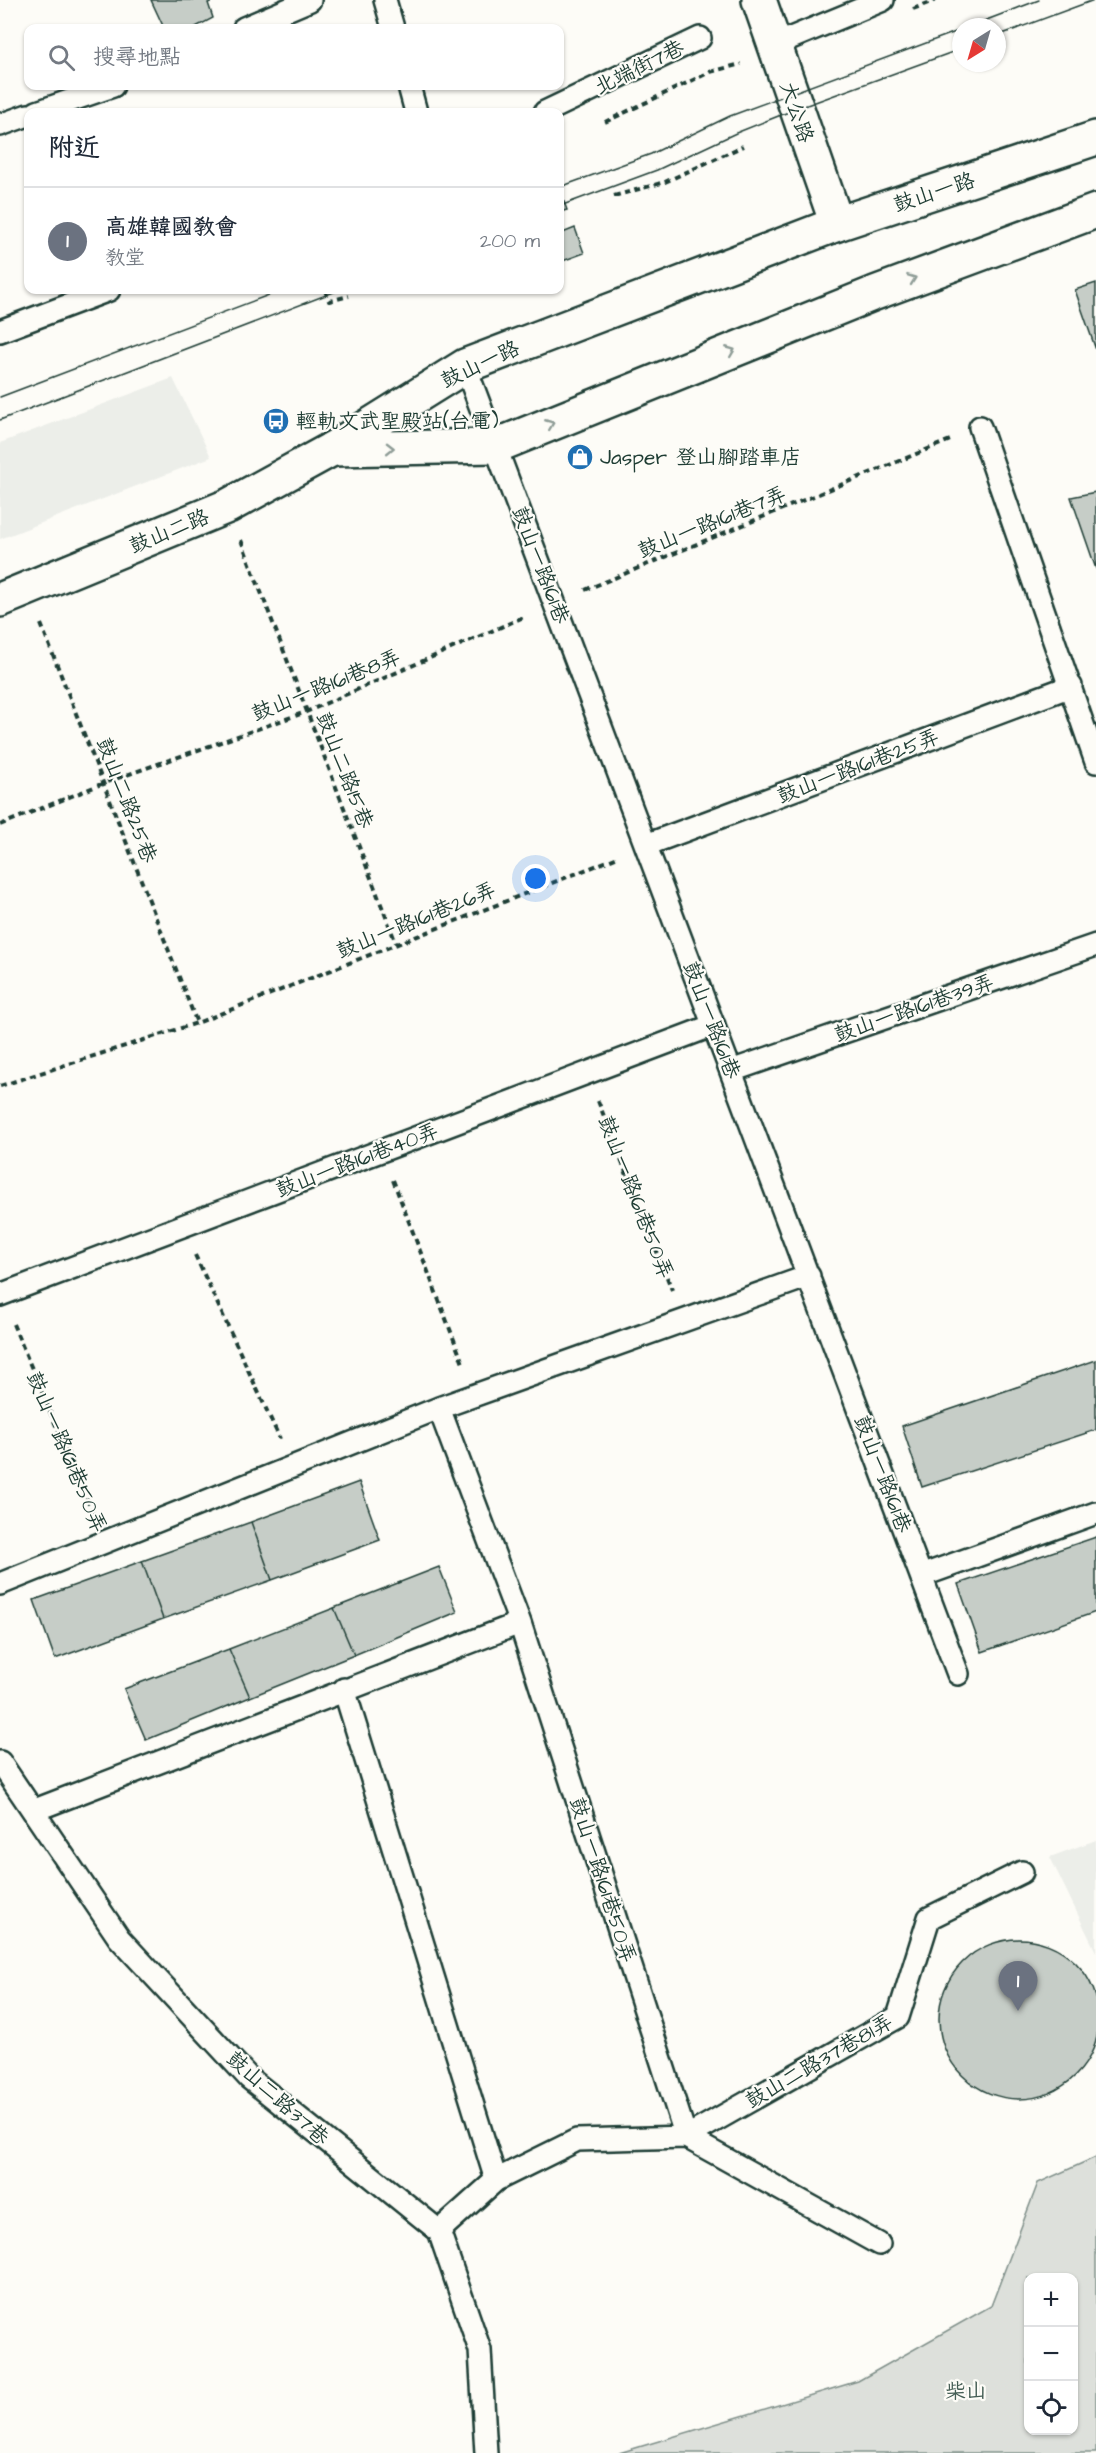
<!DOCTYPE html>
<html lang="zh-TW">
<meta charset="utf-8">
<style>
body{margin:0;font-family:"Architects Daughter","LXGW WenKai TC",sans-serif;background:#f2f2f3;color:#1f2937}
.controls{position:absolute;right:18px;bottom:18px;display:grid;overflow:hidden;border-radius:12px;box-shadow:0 2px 4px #0004}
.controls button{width:54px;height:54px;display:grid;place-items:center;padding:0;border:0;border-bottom:2px solid #e0e1e3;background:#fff;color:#1f2937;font:30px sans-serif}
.compass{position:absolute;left:952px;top:18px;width:54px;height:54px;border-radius:50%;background:#fff;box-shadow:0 2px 4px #0004;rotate:217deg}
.you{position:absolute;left:536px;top:879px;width:21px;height:21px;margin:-15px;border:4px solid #fff;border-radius:50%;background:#1a73e8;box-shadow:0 0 0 9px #1a73e833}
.badge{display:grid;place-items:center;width:39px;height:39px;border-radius:50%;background:#d93025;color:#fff;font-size:20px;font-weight:700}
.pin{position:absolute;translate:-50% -50px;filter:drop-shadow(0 2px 3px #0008)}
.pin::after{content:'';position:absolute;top:32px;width:21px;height:18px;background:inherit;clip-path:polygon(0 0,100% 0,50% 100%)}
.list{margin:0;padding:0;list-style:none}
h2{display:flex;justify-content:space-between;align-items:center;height:78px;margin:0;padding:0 24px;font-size:26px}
h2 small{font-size:20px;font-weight:400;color:#747a83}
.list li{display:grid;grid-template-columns:39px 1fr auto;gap:18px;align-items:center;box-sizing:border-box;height:108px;padding:0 24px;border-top:2px solid #e0e1e3}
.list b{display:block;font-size:22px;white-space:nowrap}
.list p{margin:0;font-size:20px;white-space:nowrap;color:#747a83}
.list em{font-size:20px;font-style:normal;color:#747a83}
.icon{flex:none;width:33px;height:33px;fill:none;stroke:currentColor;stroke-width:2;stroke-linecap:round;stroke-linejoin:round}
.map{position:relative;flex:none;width:1096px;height:2453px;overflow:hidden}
.search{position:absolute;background:#fff;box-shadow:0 2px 4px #0004;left:24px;top:24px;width:540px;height:66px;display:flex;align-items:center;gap:15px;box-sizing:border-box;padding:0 21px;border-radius:12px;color:#747a83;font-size:22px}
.panel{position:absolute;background:#fff;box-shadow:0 2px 4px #0004;left:24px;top:108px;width:540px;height:186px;border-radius:12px}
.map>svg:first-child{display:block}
.built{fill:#eceee9}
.green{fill:#dde0db;stroke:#7e8e88;stroke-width:1.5;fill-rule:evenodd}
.building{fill:#c6cdc7;stroke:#1f3d34;stroke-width:1.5}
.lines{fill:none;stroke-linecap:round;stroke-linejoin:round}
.lane-casing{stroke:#1f3d34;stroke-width:26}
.street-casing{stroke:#1f3d34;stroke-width:38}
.secondary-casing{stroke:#1f3d34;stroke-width:38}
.path{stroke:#1f3d34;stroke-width:4;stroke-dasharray:6 4.5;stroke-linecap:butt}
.lane{stroke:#fdfcf7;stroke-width:21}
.street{stroke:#fdfcf7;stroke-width:33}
.secondary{stroke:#fdfcf7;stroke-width:33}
.tram{stroke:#1f3d34;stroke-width:1.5}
.oneway{stroke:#8e9c96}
.labels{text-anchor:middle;stroke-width:4.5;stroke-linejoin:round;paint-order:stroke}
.street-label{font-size:21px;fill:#1f3d34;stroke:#fdfcf7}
.poi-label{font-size:21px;fill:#1f3d34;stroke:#fdfcf7;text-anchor:start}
.park-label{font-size:21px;fill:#455e55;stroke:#fdfcf7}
</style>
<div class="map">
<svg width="1096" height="2453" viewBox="0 0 1096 2453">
<rect width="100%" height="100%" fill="#fdfcf7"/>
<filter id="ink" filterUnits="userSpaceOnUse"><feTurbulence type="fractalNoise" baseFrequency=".0167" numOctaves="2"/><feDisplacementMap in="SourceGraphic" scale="12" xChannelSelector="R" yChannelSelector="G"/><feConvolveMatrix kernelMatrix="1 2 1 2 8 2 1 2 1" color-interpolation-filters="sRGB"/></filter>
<g filter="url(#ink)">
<path class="built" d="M173,378l38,79 -211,82v-96z
M1096,1840v112l-46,-95z"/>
<path class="green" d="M1096,2157v296h-477l239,-72 133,-75 47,-123zM1028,2278h46v152h-46z"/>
<path class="building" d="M151,0h64l-7,3 5,15 -19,10h-30z
M560,191l7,19 -7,2z
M575,228l9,25 -24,9v-28z
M1096,283v67l-21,-60z
M1096,492v77l-25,-72z
M1096,1360v70l-174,57 -20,-61z
M359,1482l21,58 -108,40 -21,-58z
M251,1522l21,58 -109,39 -21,-58z
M1096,1537v75l-114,40 -24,-68z
M142,1561l21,58 -108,40 -21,-59z
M439,1567l18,45 -103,43 -20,-47z
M334,1608l20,47 -104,42 -21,-48z
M229,1649l21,48 -104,43 -22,-51z
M939 2019a80 80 0 1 1 160 0a80 80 0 1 1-160 0Z"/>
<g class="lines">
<defs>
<path id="lane" d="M385,0l8,28
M244,28l66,-28
M774,45l109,-45
M409,86l7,26
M37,112l76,-26
M545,112l155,-74
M0,125l28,-10
M0,331l109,-41
M465,366l493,1308
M980,427l116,335
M646,845l425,-159
M731,1071l365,-126
M0,1295l714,-270
M439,1408l81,215 166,514 212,-120 31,-99 93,-46
M921,1576l175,-63
M0,1584l439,-176 370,-132
M344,1689l152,491
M0,1762l119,176 130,140 190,153 41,119 6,103
M35,1810l485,-187
M439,2231l57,-51 81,-40 109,-3 193,107"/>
<path id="street" d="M759,0l78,224
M332,449l164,-3 379,-153 221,-82"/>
<path id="secondary" d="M0,600l228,-94 104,-57 133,-83 372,-142 259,-86"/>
</defs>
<use href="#lane" class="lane-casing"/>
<use href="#street" class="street-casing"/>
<use href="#secondary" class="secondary-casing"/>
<path class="path" d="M913,9l23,-9
M710,72l31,-8
M605,122l107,-51
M614,196l51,-14 78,-36
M325,290l4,11 20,-5
M241,540l155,403
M585,590l365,-150
M41,624l156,399
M0,825l104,-42 202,-71 220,-96
M0,1086l197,-63 421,-166
M598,1101l74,189
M393,1180l71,186
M195,1255l85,184
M13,1324l80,189"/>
<use href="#lane" class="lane"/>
<use href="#street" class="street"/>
<use href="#secondary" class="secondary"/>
<path class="tram" d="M968,27l71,-27
M997,36l97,-36
M560,187l91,-33 79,-38 231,-86
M560,206l97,-36 79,-37 60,-24 165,-60
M0,397l282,-107
M0,420l339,-130"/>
</g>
<defs><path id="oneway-chevron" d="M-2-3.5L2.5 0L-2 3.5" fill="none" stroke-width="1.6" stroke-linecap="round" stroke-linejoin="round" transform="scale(1.5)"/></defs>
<g class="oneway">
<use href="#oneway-chevron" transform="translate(912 279) rotate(-20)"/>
<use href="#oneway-chevron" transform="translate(731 351) rotate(-22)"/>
<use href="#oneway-chevron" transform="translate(550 424) rotate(-22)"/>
<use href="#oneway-chevron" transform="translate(390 448) rotate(-1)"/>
</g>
</g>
<defs>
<symbol id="bus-disc" viewBox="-11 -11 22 22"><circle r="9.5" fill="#1f6fb2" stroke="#fdfcf7"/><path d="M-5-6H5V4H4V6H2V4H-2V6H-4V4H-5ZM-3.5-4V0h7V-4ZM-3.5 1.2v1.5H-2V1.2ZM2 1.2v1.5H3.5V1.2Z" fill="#fff"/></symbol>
<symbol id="shop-disc" viewBox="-11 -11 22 22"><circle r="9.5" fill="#1f6fb2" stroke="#fdfcf7"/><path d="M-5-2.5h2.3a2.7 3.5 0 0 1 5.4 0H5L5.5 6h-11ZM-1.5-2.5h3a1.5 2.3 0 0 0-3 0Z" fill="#fff"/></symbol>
</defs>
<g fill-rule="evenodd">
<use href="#bus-disc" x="261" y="406" width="30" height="30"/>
<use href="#shop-disc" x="565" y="442" width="30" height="30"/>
</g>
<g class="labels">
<g class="street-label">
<text transform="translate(639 67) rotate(-26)" y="7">北端街7巷</text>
<text transform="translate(797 112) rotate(71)" y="7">大公路</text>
<text transform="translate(934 192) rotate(-18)" y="7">鼓山一路</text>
<text transform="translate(480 364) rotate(-25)" y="7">鼓山一路</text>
<text transform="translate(712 522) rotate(-22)" y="7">鼓山一路161巷7弄</text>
<text transform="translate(169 531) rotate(-22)" y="7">鼓山二路</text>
<text transform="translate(541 565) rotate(69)" y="7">鼓山一路161巷</text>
<text transform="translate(326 685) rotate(-22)" y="7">鼓山一路161巷8弄</text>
<text transform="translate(858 766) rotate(-21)" y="7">鼓山一路161巷25弄</text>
<text transform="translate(345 770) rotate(69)" y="7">鼓山二路15巷</text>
<text transform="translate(127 800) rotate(69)" y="7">鼓山二路25巷</text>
<text transform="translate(416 920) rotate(-22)" y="7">鼓山一路161巷26弄</text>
<text transform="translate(914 1008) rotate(-19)" y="7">鼓山一路161巷39弄</text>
<text transform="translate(712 1020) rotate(69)" y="7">鼓山一路161巷</text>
<text transform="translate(357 1160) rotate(-21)" y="7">鼓山一路161巷40弄</text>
<text transform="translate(636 1197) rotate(69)" y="7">鼓山一路161巷50弄</text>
<text transform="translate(67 1452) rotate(67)" y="7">鼓山一路161巷50弄</text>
<text transform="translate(883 1474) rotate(69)" y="7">鼓山一路161巷</text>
<text transform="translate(603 1880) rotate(72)" y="7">鼓山一路161巷50弄</text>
<text transform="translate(819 2061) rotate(-30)" y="7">鼓山二路37巷81弄</text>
<text transform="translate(278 2098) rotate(42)" y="7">鼓山二路37巷</text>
</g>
<g class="poi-label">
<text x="296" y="428">輕軌文武聖殿站(台電)</text>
<text x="600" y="464">Jasper 登山腳踏車店</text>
</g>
<g class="park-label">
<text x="966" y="2398">柴山</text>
</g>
</g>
</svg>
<div class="controls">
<button>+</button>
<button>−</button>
<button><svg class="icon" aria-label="locate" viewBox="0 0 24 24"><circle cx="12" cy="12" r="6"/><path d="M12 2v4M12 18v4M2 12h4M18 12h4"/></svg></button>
</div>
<svg class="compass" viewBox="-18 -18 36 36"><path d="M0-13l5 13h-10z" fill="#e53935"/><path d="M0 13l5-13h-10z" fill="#747a83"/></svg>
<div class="you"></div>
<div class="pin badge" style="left:1018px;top:2011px;background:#6b7280">1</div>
<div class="search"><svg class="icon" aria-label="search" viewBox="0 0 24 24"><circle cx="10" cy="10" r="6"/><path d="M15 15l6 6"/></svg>搜尋地點</div>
<section class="panel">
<h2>附近<small></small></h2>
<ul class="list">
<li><span class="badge" style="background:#6b7280">1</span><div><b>高雄韓國教會</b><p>教堂</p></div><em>200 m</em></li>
</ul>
</section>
</div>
